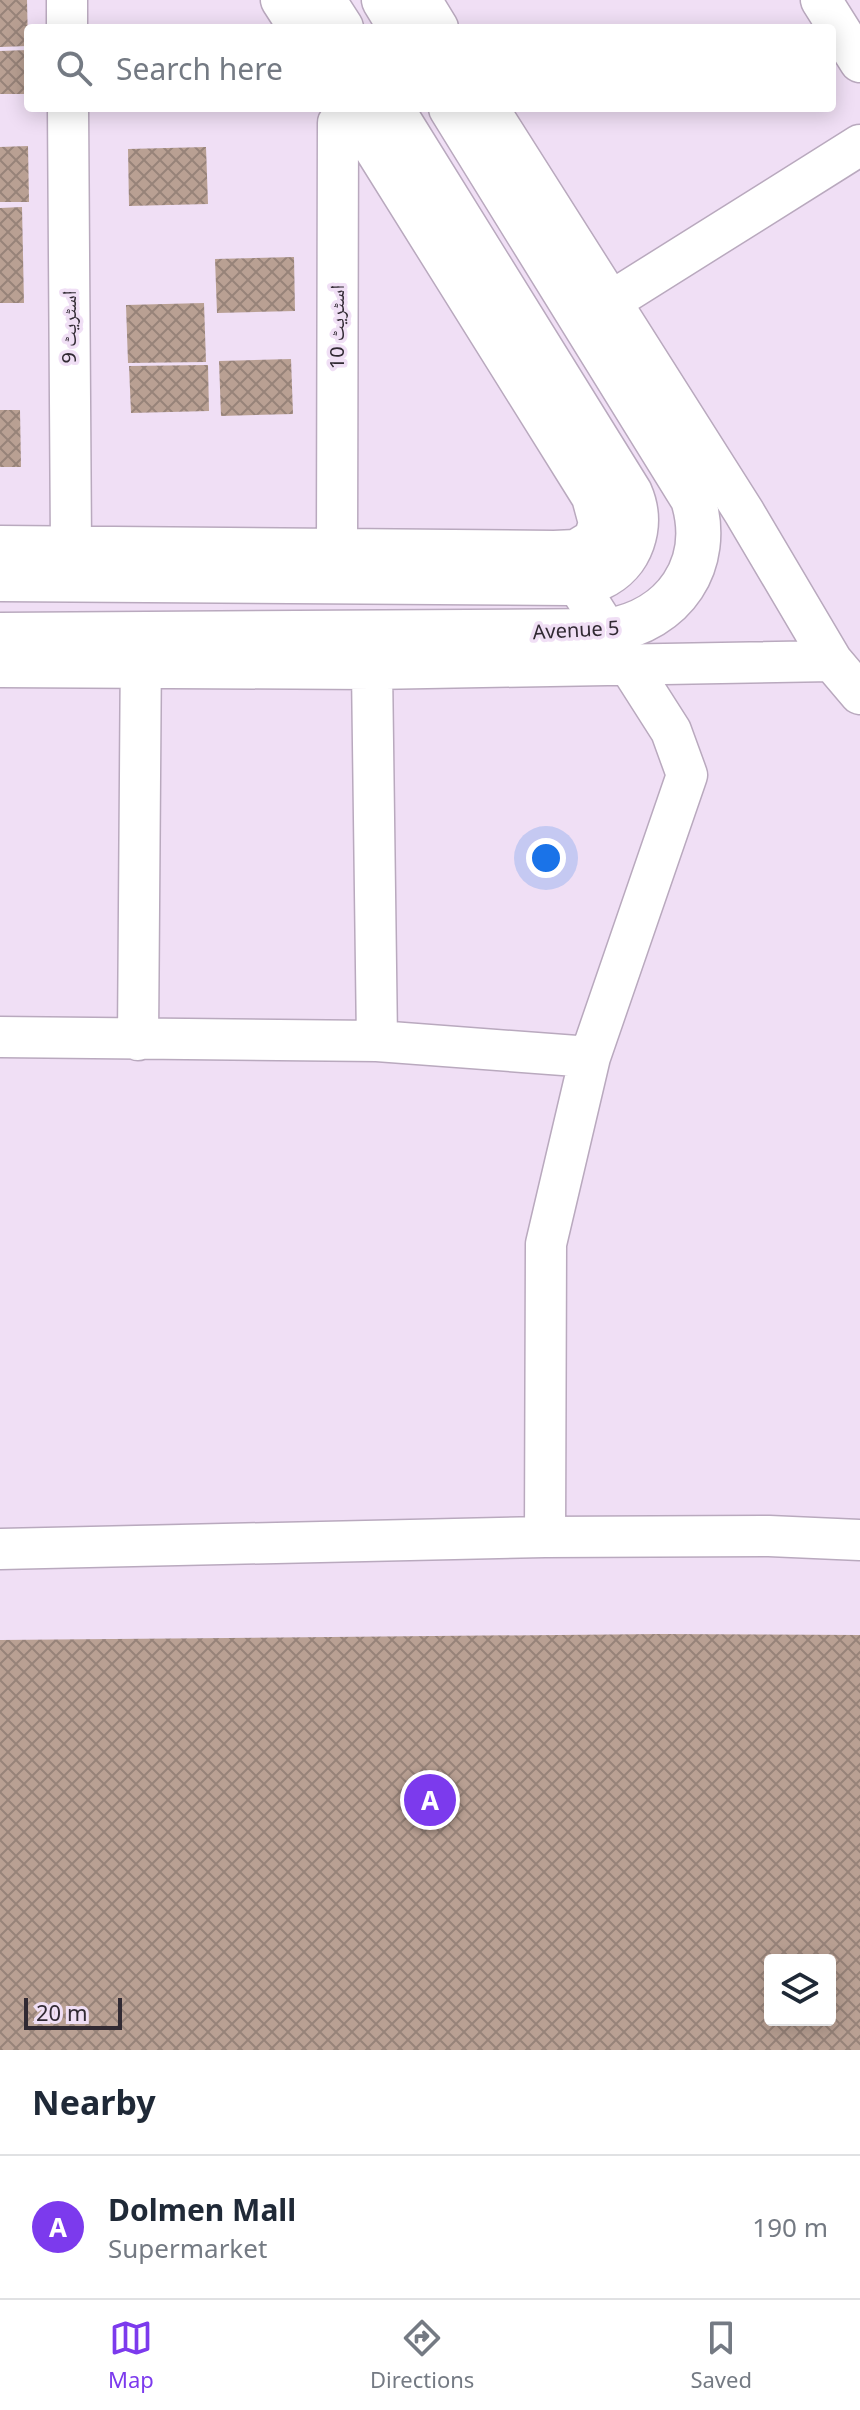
<!DOCTYPE html>
<meta charset="utf-8">
<style>
body{margin:0;font-family:"Noto Sans","Noto Naskh Arabic",sans-serif;background:#f2f2f3;color:#1f2937}
.controls{position:absolute;right:24px;bottom:24px;display:grid;overflow:hidden;border-radius:8px;box-shadow:0 4px 20px #0003}
.controls button{width:72px;height:72px;display:grid;place-items:center;padding:0;border:0;border-bottom:2px solid #e0e1e3;background:#fff;color:#1f2937;font:40px sans-serif}
.scale{position:absolute;left:24px;bottom:20px;width:98px;box-sizing:border-box;padding-left:8px;border:4px solid #312a33;border-top:0;font-size:22px;line-height:28px;white-space:nowrap;color:#312a33;-webkit-text-stroke:6px #f0dff5;paint-order:stroke}
.you{position:absolute;left:546px;top:858px;width:28px;height:28px;margin:-20px;border:6px solid #fff;border-radius:50%;background:#1a73e8;box-shadow:0 0 0 12px #1a73e833}
.badge{display:grid;place-items:center;width:52px;height:52px;border-radius:50%;background:#7c3aed;color:#fff;font-size:26px;font-weight:700}
.pin{position:absolute;translate:-50% -50%;border:4px solid #fff;box-shadow:0 2px 8px #0006}
.list{margin:0;padding:0;list-style:none}
h2{display:flex;justify-content:space-between;align-items:center;height:104px;margin:0;padding:0 32px;font-size:34px}
h2 small{font-size:26px;font-weight:400;color:#747a83}
.list li{display:grid;grid-template-columns:52px 1fr auto;gap:24px;align-items:center;box-sizing:border-box;height:144px;padding:0 32px;border-top:2px solid #e0e1e3}
.list b{display:block;font-size:30px;white-space:nowrap}
.list p{margin:0;font-size:26px;white-space:nowrap;color:#747a83}
.list em{font-size:26px;font-style:normal;color:#747a83}
.icon{flex:none;width:44px;height:44px;fill:none;stroke:currentColor;stroke-width:2;stroke-linecap:round;stroke-linejoin:round}
.map{position:relative;flex:none;width:860px;height:2050px;overflow:hidden}
.search{position:absolute;background:#fff;box-shadow:0 4px 20px #0003;left:24px;right:24px;top:24px;height:88px;display:flex;align-items:center;gap:20px;box-sizing:border-box;padding:0 28px;border-radius:8px;color:#747a83;font-size:30px}
.sheet{height:248px;background:#fff}
nav{display:flex;justify-content:space-around;align-items:center;box-sizing:border-box;height:112px;border-top:2px solid #e0e1e3;background:#fff;font-size:22px;color:#747a83}
nav a{display:grid;justify-items:center;gap:4px}
nav .on{color:#7c3aed}
.map>svg:first-child{display:block}
.building{fill:url(#building-cross-hatch);fill-rule:evenodd}
.lines{fill:none;stroke-linecap:round;stroke-linejoin:round}
.minor-casing{stroke:#b9a9be;stroke-width:43}
.secondary-casing{stroke:#b9a9be;stroke-width:47}
.minor{stroke:#fff;stroke-width:40}
.secondary{stroke:#fff;stroke-width:44}
.labels{text-anchor:middle;stroke-width:7;stroke-linejoin:round;paint-order:stroke}
.street-label{font-size:20px;fill:#312a33;stroke:#f0dff5}
</style>
<div class="map">
<svg width="860" height="2050" viewBox="0 0 860 2050">
<defs>
<pattern id="building-cross-hatch" width="8" height="8" patternUnits="userSpaceOnUse" patternTransform="scale(2)"><rect width="8" height="8" fill="#b9a093"/><path d="M0 0l8 8M0 8l8-8" fill="none" stroke="#978379"/></pattern>
</defs>
<rect width="100%" height="100%" fill="#f0dff5"/>
<path class="building" d="M0,0h27l1,46 -28,1z
M28,50v44h-28v-43z
M28,146l1,56h-29v-55z
M206,147l2,57 -79,2 -1,-57z
M22,207l2,96h-24v-95z
M294,257l1,54 -78,2 -2,-54z
M204,303l2,59 -78,1 -2,-58z
M291,359l2,55 -72,2 -2,-55z
M208,365l1,46 -78,2 -2,-47z
M0,410h20l1,57h-21z
M660,1634l200,1v415h-860v-410zM770,1960h60v60h-60z"/>
<g class="lines">
<defs>
<path id="minor" d="M67,0v28
M281,0l18,28
M421,0l17,28
M821,0l39,62
M68,108l3,439
M610,302l250,-157
M0,546l554,5 22,-1 18,-11 5,-16 -7,-26 -243,-389
M337,548l1,-425 13,-11
M832,661l28,33
M0,667l372,2 460,-8 -88,-149 -256,-404
M372,669l5,372
M0,1037l377,4 213,16 97,-282 -16,-44 -95,-149
M138,1040l3,-396
M545,1537l1,-293 44,-187
M0,1549l545,-12 224,-1 91,4"/>
<path id="secondary" d="M323,0l18,28
M384,0l17,28
M0,579l568,4c10,-1 21,-1 31,-5 33,-15 45,-53 31,-85l-239,-385
M0,635l608,-4c66,-11 105,-66 85,-132l-242,-391"/>
</defs>
<use href="#minor" class="minor-casing"/>
<use href="#secondary" class="secondary-casing"/>
<use href="#minor" class="minor"/>
<use href="#secondary" class="secondary"/>
</g>
<g class="labels">
<g class="street-label">
<text transform="translate(69 327) rotate(-90)" y="7">اسٹریٹ 9</text>
<text transform="translate(337 327) rotate(-90)" y="7">اسٹریٹ 10</text>
<text transform="translate(576 630) rotate(-3)" y="7">Avenue 5</text>
</g>
</g>
</svg>
<div class="controls">
<button><svg class="icon" aria-label="layers" viewBox="0 0 24 24"><path d="M12 4l9 5-9 5-9-5zM3 14l9 5 9-5"/></svg></button>
</div>
<div class="scale">20 m</div>
<div class="you"></div>
<div class="pin badge" style="left:430px;top:1800px">A</div>
<div class="search"><svg class="icon" aria-label="search" viewBox="0 0 24 24"><circle cx="10" cy="10" r="6"/><path d="M15 15l6 6"/></svg>Search here</div>
</div>
<section class="sheet">
<h2>Nearby<small></small></h2>
<ul class="list">
<li><span class="badge">A</span><div><b>Dolmen Mall</b><p>Supermarket</p></div><em>190 m</em></li>
</ul>
</section>
<nav>
<a class="on"><svg class="icon" aria-label="map" viewBox="0 0 24 24"><path d="M3 6l6-2 6 2 6-2v14l-6 2-6-2-6 2zM9 4v14M15 6v14"/></svg>Map</a>
<a><svg class="icon" aria-label="directions" viewBox="0 0 24 24"><path d="M12 3l9 9-9 9-9-9zM9 14v-3h6M13 9l2 2-2 2"/></svg>Directions</a>
<a><svg class="icon" aria-label="saved" viewBox="0 0 24 24"><path d="M7 4h10v16l-5-4-5 4z"/></svg>Saved</a>
</nav>
